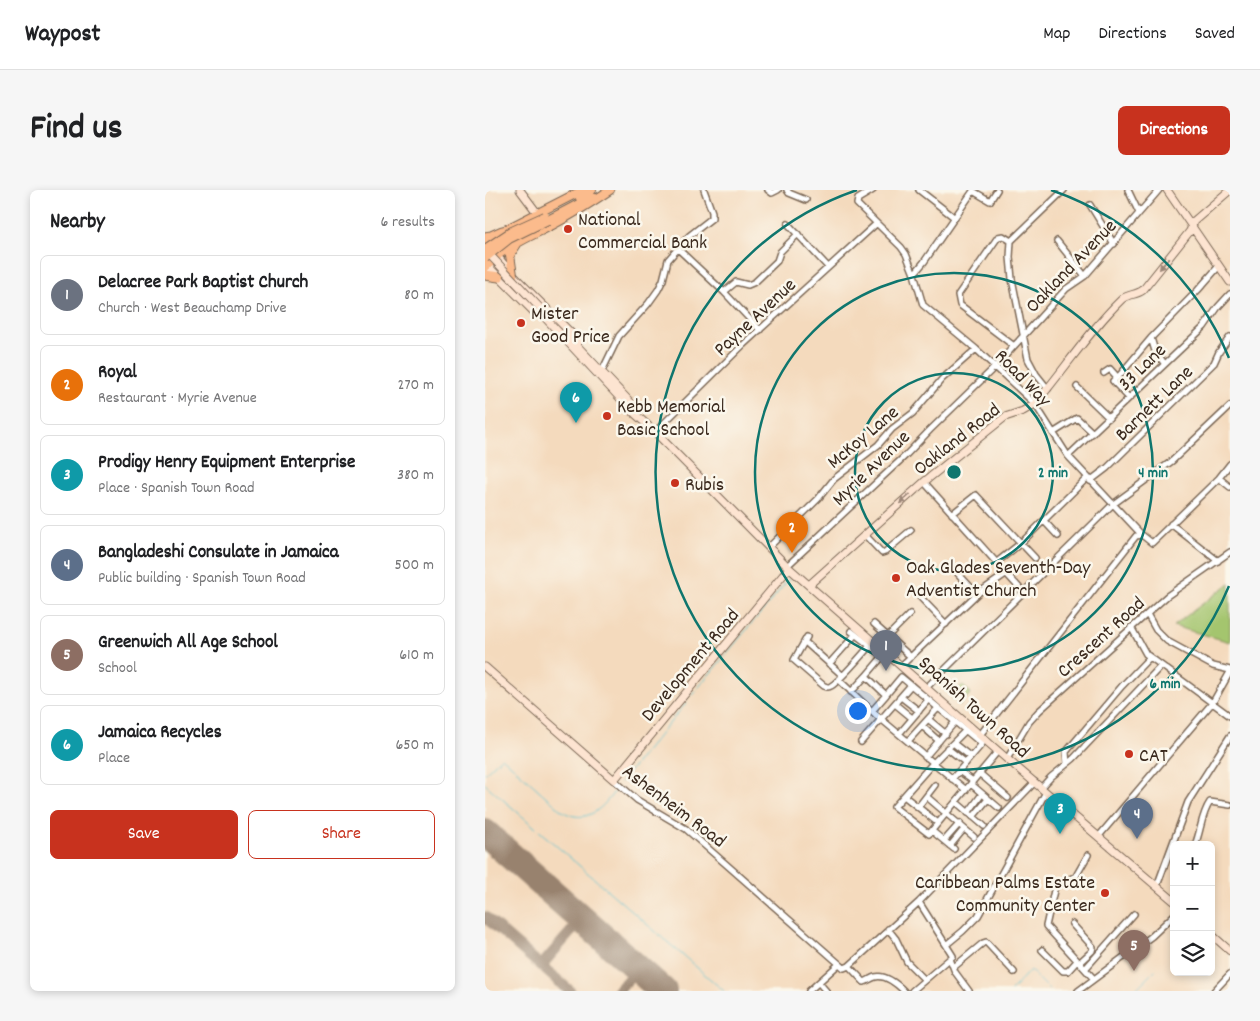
<!DOCTYPE html>
<meta charset="utf-8">
<style>
body{margin:0;font-family:Dekko,sans-serif;background:#f6f6f6;color:#202124}
.controls{position:absolute;right:15px;bottom:15px;display:grid;overflow:hidden;border-radius:8px;box-shadow:0 2px 8px #0003}
.controls button{width:45px;height:45px;display:grid;place-items:center;padding:0;border:0;border-bottom:1px solid #e0e0e0;background:#fff;color:#202124;font:25px sans-serif}
.you{position:absolute;left:372px;top:520px;width:18px;height:18px;margin:-12px;border:4px solid #fff;border-radius:50%;background:#1a73e8;box-shadow:0 0 0 8px #1a73e833}
.badge{display:grid;place-items:center;width:32px;height:32px;border-radius:50%;background:#c8321e;color:#fff;font-size:16px;font-weight:700}
.pin{position:absolute;translate:-50% -41px;filter:drop-shadow(0 1px 2px #0008)}
.pin::after{content:'';position:absolute;top:26px;width:18px;height:15px;background:inherit;clip-path:polygon(0 0,100% 0,50% 100%)}
.list{margin:0;padding:0;list-style:none}
h2{display:flex;justify-content:space-between;align-items:center;height:65px;margin:0;padding:0 20px;font-size:21px}
h2 small{font-size:16px;font-weight:400;color:#757577}
.list li{display:grid;grid-template-columns:32px 1fr auto;gap:15px;align-items:center;box-sizing:border-box;height:80px;margin:0 10px 10px;padding:0 10px;border:1px solid #e0e0e0;border-radius:8px}
.list b{display:block;font-size:19px;white-space:nowrap}
.list p{margin:0;font-size:16px;white-space:nowrap;color:#757577}
.list em{font-size:16px;font-style:normal;color:#757577}
.actions{display:flex;gap:10px;padding:15px 20px}
.actions a{flex:1;padding:11px 0;border:1px solid #c8321e;border-radius:8px;text-align:center;font-size:18px;color:#c8321e}
.actions .main{background:#c8321e;color:#fff}
.icon{flex:none;width:28px;height:28px;fill:none;stroke:currentColor;stroke-width:2;stroke-linecap:round;stroke-linejoin:round}
.map{position:relative;flex:none;width:745px;height:801px;overflow:hidden;border-radius:8px}
header{display:flex;align-items:center;gap:30px;box-sizing:border-box;height:70px;padding:0 25px;background:#fff;border-bottom:1px solid #e0e0e0}
header strong{font-size:24px}
nav{display:flex;gap:28px;margin-inline-start:auto;font-size:18px}
.intro{display:flex;align-items:center;justify-content:space-between;box-sizing:border-box;height:120px;padding:0 30px}
h1{margin:0;font-size:35px}
.button{padding:12px 22px;border-radius:8px;background:#c8321e;color:#fff;font-size:18px;font-weight:700}
main{display:flex;gap:30px;padding:0 30px}
aside{flex:1;background:#fff;border-radius:8px;box-shadow:0 2px 8px #0003}
.map>svg:first-child{display:block}
.green{fill:#a4c56e;stroke:#707846}
.lines{fill:none;stroke-linecap:round;stroke-linejoin:round}
.stream{stroke:#54c0cd;stroke-width:1}
.taxiway{stroke:#98826e;stroke-width:11}
.runway{stroke:#98826e;stroke-width:28}
.street-casing{stroke:#7c6856;stroke-width:8}
.secondary-casing{stroke:#7c6856;stroke-width:9}
.primary-casing{stroke:#7c6856;stroke-width:10}
.highway-casing{stroke:#7c6856;stroke-width:11}
.street{stroke:#fff;stroke-width:5}
.secondary{stroke:#fde4d1;stroke-width:7}
.primary{stroke:#fbbb8c;stroke-width:8}
.highway{stroke:#fbbb8c;stroke-width:9}
.secondary-bridge-casing{stroke:#7c6856;stroke-width:9;stroke-linecap:butt}
.primary-bridge-casing{stroke:#7c6856;stroke-width:10;stroke-linecap:butt}
.secondary-bridge{stroke:#fde4d1;stroke-width:7}
.primary-bridge{stroke:#fbbb8c;stroke-width:8}
.oneway{fill:#9c8778}
.ring{fill:none;stroke:#0f766e;stroke-width:2.5}
.poi-dot{fill:#c8321e;stroke:#fbf7ec;stroke-width:2}
.labels{text-anchor:middle;stroke-width:5;stroke-linejoin:round;paint-order:stroke}
.poi-label{font-size:20px;fill:#3b2a1e;stroke:#fbf7ec;text-anchor:start}
.street-label{font-size:20px;fill:#3b2a1e;stroke:#fbf7ec}
.centre{fill:#0f766e;stroke:#fbf7ec;stroke-width:2.5}
.ring-label{font-size:15px;text-anchor:middle;font-weight:bold;fill:#0f766e;stroke:#fbf7ec;stroke-width:5;stroke-linejoin:round;paint-order:stroke}
</style>
<header>
<strong>Waypost</strong>
<nav><a>Map</a><a>Directions</a><a>Saved</a></nav>
</header>
<div class="intro"><h1>Find us</h1><a class="button">Directions</a></div>
<main>
<aside>
<h2>Nearby<small>6 results</small></h2>
<ul class="list">
<li><span class="badge" style="background:#6b7280">1</span><div><b>Delacree Park Baptist Church</b><p>Church · West Beauchamp Drive</p></div><em>80 m</em></li>
<li><span class="badge" style="background:#e8710a">2</span><div><b>Royal</b><p>Restaurant · Myrie Avenue</p></div><em>270 m</em></li>
<li><span class="badge" style="background:#0f9aa8">3</span><div><b>Prodigy Henry Equipment Enterprise</b><p>Place · Spanish Town Road</p></div><em>380 m</em></li>
<li><span class="badge" style="background:#5c6f8a">4</span><div><b>Bangladeshi Consulate in Jamaica</b><p>Public building · Spanish Town Road</p></div><em>500 m</em></li>
<li><span class="badge" style="background:#8d6e63">5</span><div><b>Greenwich All Age School</b><p>School</p></div><em>610 m</em></li>
<li><span class="badge" style="background:#0f9aa8">6</span><div><b>Jamaica Recycles</b><p>Place</p></div><em>650 m</em></li>
</ul>
<div class="actions"><a class="main">Save</a><a>Share</a></div>
</aside>
<div class="map">
<svg width="745" height="801" viewBox="0 0 745 801">
<rect width="100%" height="100%" fill="#fbf7ec"/>
<filter id="ink" filterUnits="userSpaceOnUse"><feTurbulence type="fractalNoise" baseFrequency=".02" numOctaves="2"/><feDisplacementMap in="SourceGraphic" scale="10" xChannelSelector="R" yChannelSelector="G"/><feConvolveMatrix kernelMatrix="1 2 1 2 8 2 1 2 1" color-interpolation-filters="sRGB"/></filter>
<filter id="wash" filterUnits="userSpaceOnUse"><feTurbulence type="fractalNoise" baseFrequency=".0096" numOctaves="4" result="noise"/><feDisplacementMap in="SourceGraphic" scale="20" xChannelSelector="R" yChannelSelector="G"/><feGaussianBlur stdDeviation="1.12" result="paint"/><feColorMatrix in="noise" values="0 0 0 0 0 0 0 0 0 0 0 0 0 0 0 0 0 1.4 0 .05"/><feComposite in="paint" operator="in"/></filter>
<g filter="url(#wash)">
<rect width="100%" height="100%" fill="#f4dabd"/>
<path class="green" d="M745,393v59l-57,-16z
M477,495l9,8 -11,12 -9,-8z"/>
<g class="lines">
<path class="stream" d="M207,505l97,-116
M0,583l17,-16 1,1 59,53c25,15 41,-3 55,-23
M136,592l66,-80
M0,594l239,207
M526,801l19,-21 21,21
M649,801l21,-21"/>
<path class="taxiway" d="M0,727l85,74
M56,776l41,-47
M133,801l20,-23"/>
<path class="runway" d="M0,643l178,158"/>
</g>
</g>
<g filter="url(#ink)">
<g class="lines">
<defs>
<path id="street" d="M283,0l4,3 6,-3
M302,0l2,3 17,7
M388,0l-15,9 -1,5 44,43 5,7 8,20 9,31 53,44 59,55 33,52 73,78
M434,0l36,28
M643,0l11,23
M605,15l24,39
M303,34l40,43
M526,51l-8,-5 -5,1 -40,58 2,10 54,41
M572,51l28,35
M192,58l47,44 36,38
M429,84l10,-12 49,-71 17,10 7,-11
M239,102l12,-10 12,3 7,-3 22,-21 3,-9 18,-18
M679,173l-9,-12 -4,-13 47,-48 21,-24
M117,181l17,-35 29,-32 10,-14 5,-10 5,-20 21,-24 23,-18v-6l-8,-22
M619,183l6,-4 8,9
M592,197l32,31
M563,199l-12,-15 -8,-15 -16,-80 -2,-22 1,-16 53,-51
M644,208l-16,-17 6,-5 32,-38
M170,242l88,-87 133,-121
M568,243l24,-15 16,15
M583,266l136,-129 14,-20 12,-13
M734,288l11,9
M605,291l17,-13 107,-105 5,-11 11,-15
M439,292l99,110
M467,324l24,-19 59,63
M559,331l14,15
M686,334l47,37
M380,345l17,18 3,-1 26,-22
M284,357l49,-48 16,-20 44,-34 14,-16 21,-16 29,-34 34,-30
M512,372l24,-19 66,-65
M302,376l118,-110 25,-26 65,-63 71,-78 19,-13 74,-86
M466,376l26,28
M435,407l26,27
M662,424l9,16 11,11 46,25 17,4
M389,434l37,33
M646,437l15,27 84,62
M366,441l36,28
M403,446l22,-22
M322,447l-13,23 30,26c4,1 4,2 7,0 9,-5 35,-36 43,-45
M320,452l37,33
M398,466l-17,20 20,19 15,-18 81,67 -30,35
M344,474l26,-29
M417,475l75,-71 30,-21
M354,490l36,34 91,76
M441,498l186,-183 60,-44 58,-55
M366,502l15,-16
M416,507l18,14
M410,514l17,14
M387,521l14,-16
M443,529l18,15
M437,536l17,15
M480,541l-32,32 -39,44 35,27 69,-83
M414,544l29,-34
M495,545l156,-199 6,-1 10,8 67,-65 11,-14
M423,551l30,-33
M376,552l50,-57
M468,553l18,14
M462,558l19,15
M440,567l30,-35
M522,569l22,-37 10,-11 128,-115 63,-44
M582,574l-1,-12 56,-66 28,-29
M474,581l14,10
M494,583l29,25
M129,590l23,20 49,29 158,139 5,-2 70,-64 116,-120
M486,594l28,24
M556,598l10,-11 22,-18 88,-93
M419,606l34,27
M442,607l47,40
M471,612l28,24
M433,617l17,-22
M483,623l14,-19
M488,627l15,-18
M447,641l22,18
M614,646l114,-134 17,-30
M459,651l16,-18
M710,655c6,-14 6,-30 15,-43l20,3
M465,656l14,-17
M603,665l-12,21 -21,10 -9,40 48,53
M672,696l31,-84 42,-66
M587,734l21,23 -1,4 -13,12
M403,739l8,10 11,23 18,18
M461,755l17,-14 15,-15 68,-124
M557,760l21,21h5l9,-10
M465,769l5,13 14,19
M364,776l15,16c4,-1 7,-4 11,-5 11,-3 22,7 29,14
M469,777l29,-24 3,-1 28,30
M600,779l49,-55
M334,793l7,8
M324,801l30,-27
M427,801l41,-35 -34,-54
M593,801l74,-55 22,-21
M729,801l16,-17"/>
<path id="secondary" d="M35,0l18,24
M682,0l63,92
M12,66l16,19 66,66
M2,75l50,50
M52,119l96,103 22,20 134,136 218,191 167,142
M80,143l67,71
M324,395l115,-103 81,-65 18,-6 12,-7c29,-34 54,-73 87,-105 6,-5 15,-4 21,-9l47,-59 4,-10 36,-31
M0,477l129,113 175,-212
M726,744l19,17"/>
<path id="primary" d="M95,8l12,-8
M63,30l44,-23
M12,44l86,-44
M12,66c18,-14 39,-22 59,-33 19,-10 36,-21 54,-33
M28,85l-3,-20 7,-11"/>
<path id="highway" d="M0,47l6,-1 11,-5
M0,53l12,13 -12,11
M0,85l14,2"/>
</defs>
<use href="#street" class="street-casing"/>
<use href="#secondary" class="secondary-casing"/>
<use href="#primary" class="primary-casing"/>
<use href="#highway" class="highway-casing"/>
<use href="#street" class="street"/>
<use href="#secondary" class="secondary"/>
<use href="#primary" class="primary"/>
<use href="#highway" class="highway"/>
<defs>
<path id="secondary-bridge" d="M3,63l51,54"/>
<path id="primary-bridge" d="M0,59l27,-18 33,-15
M0,68l24,-19 39,-19"/>
</defs>
<use href="#secondary-bridge" class="secondary-bridge-casing"/>
<use href="#primary-bridge" class="primary-bridge-casing"/>
<use href="#secondary-bridge" class="secondary-bridge"/>
<use href="#primary-bridge" class="primary-bridge"/>
</g>
<defs><path id="oneway-solid" d="M-6-.8H1V-3.2L6.5 0L1 3.2V.8H-6Z" transform="scale(1.25)"/></defs>
<g class="oneway">
<use href="#oneway-solid" transform="translate(679 74) rotate(129)"/>
<use href="#oneway-solid" transform="translate(420 309) rotate(138)"/>
</g>
</g>
<g class="ring">
<circle cx="469" cy="282" r="99"/>
<circle cx="469" cy="282" r="199"/>
<path d="M744 396A298 298 0 1 1 372 0M566 0A298 298 0 0 1 744 168"/>
</g>
<g class="poi-dot">
<circle cx="83" cy="39" r="5"/>
<circle cx="36" cy="133" r="5"/>
<circle cx="122" cy="226" r="5"/>
<circle cx="190" cy="293" r="5"/>
<circle cx="411" cy="388" r="5"/>
<circle cx="644" cy="564" r="5"/>
<circle cx="620" cy="703" r="5"/>
</g>
<g class="labels">
<g class="poi-label">
<text x="93" y="35">National<tspan x="93" dy="23">Commercial Bank</tspan></text>
<text x="46" y="129">Mister<tspan x="46" dy="23">Good Price</tspan></text>
<text x="132" y="222">Kebb Memorial<tspan x="132" dy="23">Basic School</tspan></text>
<text x="200" y="300">Rubis</text>
<text x="421" y="383">Oak Glades Seventh-Day<tspan x="421" dy="23">Adventist Church</tspan></text>
<text x="654" y="571">CAT</text>
<text x="610" y="698" text-anchor="end">Caribbean Palms Estate<tspan x="610" dy="23">Community Center</tspan></text>
</g>
<g class="street-label">
<text transform="translate(585 75) rotate(-46)" y="7">Oakland Avenue</text>
<text transform="translate(269 126) rotate(-43)" y="7">Payne Avenue</text>
<text transform="translate(656 176) rotate(-44)" y="7">33 Lane</text>
<text transform="translate(539 187) rotate(46)" y="7">Road Way</text>
<text transform="translate(668 212) rotate(-44)" y="7">Barnett Lane</text>
<text transform="translate(377 246) rotate(-40)" y="7">McKoy Lane</text>
<text transform="translate(471 248) rotate(-38)" y="7">Oakland Road</text>
<text transform="translate(385 277) rotate(-44)" y="7">Myrie Avenue</text>
<text transform="translate(615 446) rotate(-42)" y="7">Crescent Road</text>
<text transform="translate(204 474) rotate(-50)" y="7">Development Road</text>
<text transform="translate(490 516) rotate(42)" y="7">Spanish Town Road</text>
<text transform="translate(190 615) rotate(37)" y="7">Ashenheim Road</text>
</g>
</g>
<circle cx="469" cy="282" r="8" class="centre"/>
<g class="ring-label">
<text x="568" y="287">2 min</text>
<text x="668" y="287">4 min</text>
<text x="680" y="498">6 min</text>
</g>
</svg>
<div class="controls">
<button>+</button>
<button>−</button>
<button><svg class="icon" aria-label="layers" viewBox="0 0 24 24"><path d="M12 4l9 5-9 5-9-5zM3 14l9 5 9-5"/></svg></button>
</div>
<div class="you"></div>
<div class="pin badge" style="left:401px;top:481px;background:#6b7280">1</div>
<div class="pin badge" style="left:307px;top:363px;background:#e8710a">2</div>
<div class="pin badge" style="left:575px;top:644px;background:#0f9aa8">3</div>
<div class="pin badge" style="left:652px;top:649px;background:#5c6f8a">4</div>
<div class="pin badge" style="left:649px;top:781px;background:#8d6e63">5</div>
<div class="pin badge" style="left:91px;top:233px;background:#0f9aa8">6</div>
</div>
</main>
